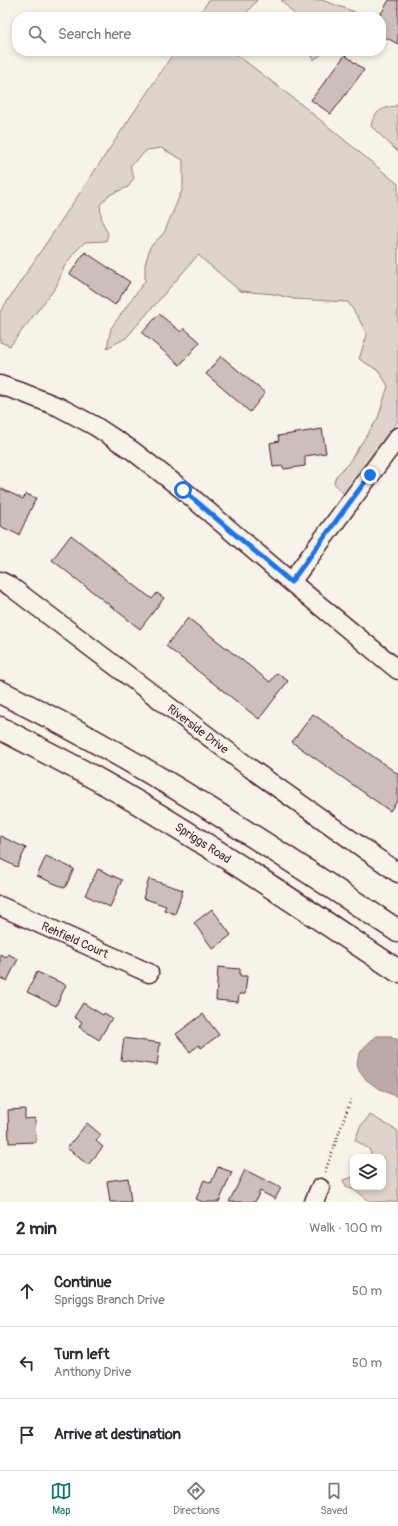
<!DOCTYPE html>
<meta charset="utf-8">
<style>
body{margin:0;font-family:Pangolin,sans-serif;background:#f2f2f3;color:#2b2b33}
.controls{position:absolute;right:12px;bottom:12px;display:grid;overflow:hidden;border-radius:8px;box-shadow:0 2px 6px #0003}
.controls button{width:36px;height:36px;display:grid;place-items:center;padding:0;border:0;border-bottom:1px solid #e1e1e2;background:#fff;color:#2b2b33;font:20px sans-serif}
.stop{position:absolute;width:12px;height:12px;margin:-9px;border:3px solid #1a73e8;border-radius:50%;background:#fff}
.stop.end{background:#1a73e8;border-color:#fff;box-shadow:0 1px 4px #0008}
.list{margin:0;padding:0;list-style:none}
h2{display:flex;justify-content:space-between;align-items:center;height:52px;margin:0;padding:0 16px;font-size:17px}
h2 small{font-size:13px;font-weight:400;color:#7c7c81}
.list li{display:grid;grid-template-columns:26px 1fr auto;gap:12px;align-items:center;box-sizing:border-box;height:72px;padding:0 16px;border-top:1px solid #e1e1e2}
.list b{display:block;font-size:15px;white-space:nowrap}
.list p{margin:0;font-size:13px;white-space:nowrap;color:#7c7c81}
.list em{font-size:13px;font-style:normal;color:#7c7c81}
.icon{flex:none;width:22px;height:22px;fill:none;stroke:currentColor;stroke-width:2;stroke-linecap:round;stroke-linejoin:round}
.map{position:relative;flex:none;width:398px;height:1202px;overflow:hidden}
.search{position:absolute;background:#fff;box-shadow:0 2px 6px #0003;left:12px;right:12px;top:12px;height:44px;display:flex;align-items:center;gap:10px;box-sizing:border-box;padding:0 14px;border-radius:16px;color:#7c7c81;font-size:15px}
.sheet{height:268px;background:#fff}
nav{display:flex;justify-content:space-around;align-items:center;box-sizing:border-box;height:56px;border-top:1px solid #e1e1e2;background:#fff;font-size:11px;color:#7c7c81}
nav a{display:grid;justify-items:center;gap:2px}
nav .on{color:#0f766e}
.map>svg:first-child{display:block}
.green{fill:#ded4cc;stroke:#947a7c}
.water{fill:#bcaaa7;stroke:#8e7275}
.building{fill:#ccbfb9;stroke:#4a1f2b}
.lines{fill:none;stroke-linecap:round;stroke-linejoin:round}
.minor-casing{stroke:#4a1f2b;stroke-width:21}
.secondary-casing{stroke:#4a1f2b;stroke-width:25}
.path{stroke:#4a1f2b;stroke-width:2.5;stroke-dasharray:1 3;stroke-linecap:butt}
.minor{stroke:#f7f3e8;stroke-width:18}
.secondary{stroke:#f7f3e8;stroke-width:22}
.route{stroke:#1a73e8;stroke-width:5}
.labels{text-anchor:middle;stroke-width:3;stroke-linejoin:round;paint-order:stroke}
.street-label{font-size:12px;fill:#4a1f2b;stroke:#f7f3e8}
</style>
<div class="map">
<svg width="398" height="1202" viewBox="0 0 398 1202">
<rect width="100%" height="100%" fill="#f7f3e8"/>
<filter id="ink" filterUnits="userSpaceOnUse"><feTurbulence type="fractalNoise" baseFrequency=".025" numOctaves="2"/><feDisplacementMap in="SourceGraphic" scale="8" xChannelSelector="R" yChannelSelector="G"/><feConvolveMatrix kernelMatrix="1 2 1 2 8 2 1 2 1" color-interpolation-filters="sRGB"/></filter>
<g filter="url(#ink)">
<path class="green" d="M209,0h48l-14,17h-46z
M281,0h41l33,12 1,5h-59z
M175,51h57l70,54 96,79v237l-54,73 -10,-11 2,-7 11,-11 31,-47 10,-32 -9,-15 -20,-12 8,-24 -8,-16 -11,-17 -54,-3 -20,-5 -34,-3 -42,-36 -72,83 -19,10 4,-20 34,-47v-16l5,-18 14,-14 19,-45v-28l-22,-12 -14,2 -17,16 4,12 -6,9 -19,8 -9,10 2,16 6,13 -2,7 -21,1 -11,11 -10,14 -8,20 -46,59 -10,-4v-30z
M312,51h15l-14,9z
M398,103v49l-27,-26c3,-15 11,-18 25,-20z
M370,1115l28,16v71h-27l-13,-10 -12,-6 -3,-6 10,-3v10h30v-30h-10l-4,-8 -14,-9 5,-13z"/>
<path class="water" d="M377,1036h14l7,4v57c-33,-13 -61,-32 -21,-61z"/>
<path class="building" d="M389,0h9v44l-17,-9v-18h-2z
M345,55l19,15 -33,44 -20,-14z
M85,252l45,30 -15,23 -45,-31z
M159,314l22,18 3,-4 16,14 -20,23 -38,-32z
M221,356l44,37 -15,19 -44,-38z
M322,429l4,24 -21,3v10l-21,3 -1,-3 -10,1 -3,-24 9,-2 -1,-5z
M0,488l23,11 3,-5 10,4 -17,37 -19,-9z
M71,535l81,64 5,-6 7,5 -24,31 -88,-69z
M188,618l82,64 7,-9 11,8 -29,38 -93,-73z
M313,714l85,60v26l-8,11 -98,-69z
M0,836l26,12 -9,19 -17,-8z
M46,856l28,13 -9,19 -28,-12z
M98,869l24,11 -12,27 -25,-12z
M149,879l34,11 -8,24 -11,-4 2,-4 -23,-8z
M212,909l19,26 -18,14 -19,-26z
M0,954l6,3 2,-3 10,5 -11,22 -7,-3z
M218,967l22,2v7h7l-2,18h-6l-1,8 -22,-2z
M37,972l29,13 -10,21 -29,-14z
M83,1003l20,12 1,-2 8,5 -13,22 -20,-13 3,-5 -8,-5z
M203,1014l16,21 -18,13 -2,-3 -9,7 -14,-18z
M124,1038l36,5 -3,22 -36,-5z
M25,1109v10l10,-1 1,24 -27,1 -1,-33z
M87,1123l14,12 -5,6 7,6 -15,18 -21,-17z
M218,1167l14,5 -13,30h-16l-7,-3 8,-19 7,3z
M245,1170l36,18 -6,11 -15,-8 -5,11h-26z
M128,1178l3,24h-21l-3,-21z"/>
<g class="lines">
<defs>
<path id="minor" d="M0,385l21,7 38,15 36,19 38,25 50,39 108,92 107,88
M0,581l10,5 240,182 148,105
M291,582l107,-145
M0,906l149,67
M314,1202l6,-14"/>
<path id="secondary" d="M0,692c141,68 268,153 398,239
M0,728c43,23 87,44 128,69 92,54 181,115 270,174"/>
</defs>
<use href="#minor" class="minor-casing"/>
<use href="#secondary" class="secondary-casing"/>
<path class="path" d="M325,1172l26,-73"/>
<use href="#minor" class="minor"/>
<use href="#secondary" class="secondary"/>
</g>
</g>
<g class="lines" filter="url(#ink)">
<path class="route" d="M183,490l108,92 79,-107"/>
</g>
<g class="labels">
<g class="street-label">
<text transform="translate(198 729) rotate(37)" y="4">Riverside Drive</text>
<text transform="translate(203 843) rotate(33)" y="4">Spriggs Road</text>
<text transform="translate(75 940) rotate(24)" y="4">Rehfield Court</text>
</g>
</g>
</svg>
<div class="controls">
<button><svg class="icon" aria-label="layers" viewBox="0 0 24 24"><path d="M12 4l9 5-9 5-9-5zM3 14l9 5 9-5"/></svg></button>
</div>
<div class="stop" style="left:183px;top:490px"></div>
<div class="stop end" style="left:370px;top:475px"></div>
<div class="search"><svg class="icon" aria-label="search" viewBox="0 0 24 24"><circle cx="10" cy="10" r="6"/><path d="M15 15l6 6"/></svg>Search here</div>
</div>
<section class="sheet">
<h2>2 min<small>Walk · 100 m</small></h2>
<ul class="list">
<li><svg class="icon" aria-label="ahead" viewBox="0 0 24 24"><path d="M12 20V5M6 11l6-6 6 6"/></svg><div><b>Continue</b><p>Spriggs Branch Drive</p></div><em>50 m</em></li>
<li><svg class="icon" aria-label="left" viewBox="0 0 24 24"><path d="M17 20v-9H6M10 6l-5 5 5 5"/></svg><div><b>Turn left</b><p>Anthony Drive</p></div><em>50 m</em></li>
<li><svg class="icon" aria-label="arrive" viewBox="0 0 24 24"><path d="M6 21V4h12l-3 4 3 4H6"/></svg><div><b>Arrive at destination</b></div></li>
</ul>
</section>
<nav>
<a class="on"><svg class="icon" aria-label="map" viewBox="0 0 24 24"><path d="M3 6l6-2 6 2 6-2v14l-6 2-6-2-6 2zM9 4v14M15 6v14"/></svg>Map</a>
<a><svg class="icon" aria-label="directions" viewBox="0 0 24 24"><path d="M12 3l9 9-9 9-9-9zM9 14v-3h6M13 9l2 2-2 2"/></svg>Directions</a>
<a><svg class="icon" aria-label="saved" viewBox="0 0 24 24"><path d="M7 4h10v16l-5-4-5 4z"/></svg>Saved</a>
</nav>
